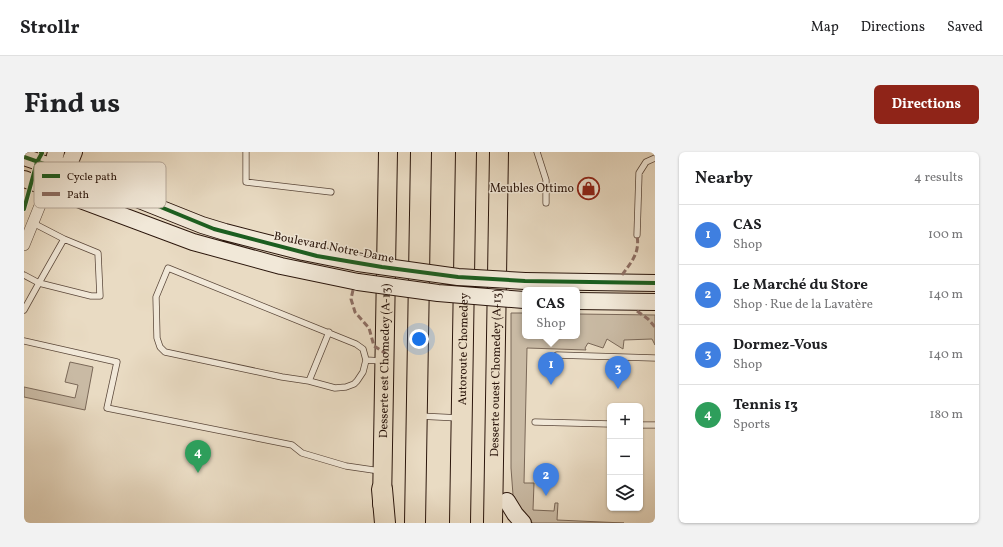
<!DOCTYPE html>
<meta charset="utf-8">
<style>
body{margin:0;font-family:Vollkorn,serif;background:#f2f2f2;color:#202124}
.controls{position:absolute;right:12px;bottom:12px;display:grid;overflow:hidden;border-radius:6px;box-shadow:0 1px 3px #0004}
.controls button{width:36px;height:36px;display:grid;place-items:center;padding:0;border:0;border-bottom:1px solid #e0e0e0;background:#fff;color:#202124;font:20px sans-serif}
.you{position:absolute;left:395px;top:187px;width:14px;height:14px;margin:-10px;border:3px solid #fff;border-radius:50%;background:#1a73e8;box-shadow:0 0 0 6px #1a73e833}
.badge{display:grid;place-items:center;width:26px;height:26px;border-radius:50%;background:#8f2418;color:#fff;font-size:13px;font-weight:700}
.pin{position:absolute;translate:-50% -33px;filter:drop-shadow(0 1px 2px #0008)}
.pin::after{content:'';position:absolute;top:21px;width:14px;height:12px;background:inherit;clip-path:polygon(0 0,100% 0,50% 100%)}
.popup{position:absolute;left:498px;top:135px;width:58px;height:52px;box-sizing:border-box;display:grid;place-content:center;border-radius:6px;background:#fff;filter:drop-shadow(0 1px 3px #0005);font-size:13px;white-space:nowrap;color:#757577}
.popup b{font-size:15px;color:#202124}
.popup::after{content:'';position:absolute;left:50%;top:100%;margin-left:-8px;border:8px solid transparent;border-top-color:#fff}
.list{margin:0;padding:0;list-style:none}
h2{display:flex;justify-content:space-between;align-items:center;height:52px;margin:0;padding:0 16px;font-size:17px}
h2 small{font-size:13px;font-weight:400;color:#757577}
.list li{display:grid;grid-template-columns:26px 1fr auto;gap:12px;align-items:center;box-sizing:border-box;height:60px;padding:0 16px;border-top:1px solid #e0e0e0}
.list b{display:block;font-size:15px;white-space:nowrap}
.list p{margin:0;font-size:13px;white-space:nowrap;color:#757577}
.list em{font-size:13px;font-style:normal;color:#757577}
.icon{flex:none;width:22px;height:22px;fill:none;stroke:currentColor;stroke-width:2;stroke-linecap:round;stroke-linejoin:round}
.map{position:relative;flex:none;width:631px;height:371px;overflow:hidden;border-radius:6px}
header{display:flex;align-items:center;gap:24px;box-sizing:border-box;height:56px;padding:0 20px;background:#fff;border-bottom:1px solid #e0e0e0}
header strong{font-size:19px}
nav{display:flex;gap:22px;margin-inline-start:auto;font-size:14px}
.intro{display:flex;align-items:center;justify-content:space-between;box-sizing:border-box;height:96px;padding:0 24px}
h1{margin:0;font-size:28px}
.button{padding:10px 18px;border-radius:6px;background:#8f2418;color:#fff;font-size:14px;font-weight:700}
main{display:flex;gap:24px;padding:0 24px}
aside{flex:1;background:#fff;border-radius:6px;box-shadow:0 1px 3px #0004}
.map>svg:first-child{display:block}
.green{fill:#c9baa4;stroke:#7a6858}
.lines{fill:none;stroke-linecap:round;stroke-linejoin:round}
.lane-casing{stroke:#5a473a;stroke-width:7}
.street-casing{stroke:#5a473a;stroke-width:12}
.secondary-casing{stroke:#2b160c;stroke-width:18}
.primary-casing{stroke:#2b160c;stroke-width:20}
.highway-casing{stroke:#2b160c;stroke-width:22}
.lane{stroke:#f1e8d8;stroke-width:5.5}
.street{stroke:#f1e8d8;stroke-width:11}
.secondary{stroke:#f1e8d8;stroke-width:16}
.primary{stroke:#e9dbc3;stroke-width:18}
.highway{stroke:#e9dbc3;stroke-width:20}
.secondary-bridge-casing{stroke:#2b160c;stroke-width:18;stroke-linecap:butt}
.secondary-bridge{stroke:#f1e8d8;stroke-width:16}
.quiet{stroke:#8d6e63;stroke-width:3;stroke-dasharray:6 3;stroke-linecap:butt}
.cycleway-casing{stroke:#f1e8d8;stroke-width:6}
.cycleway{stroke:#1b5e20;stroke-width:4}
.labels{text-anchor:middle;stroke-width:3;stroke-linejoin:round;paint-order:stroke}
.poi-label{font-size:12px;fill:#2b160c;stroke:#f1e8d8;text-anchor:end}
.street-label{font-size:12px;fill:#2b160c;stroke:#f1e8d8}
.key{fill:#f1e8d8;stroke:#b6a99b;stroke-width:1}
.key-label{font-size:11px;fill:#2b160c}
</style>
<header>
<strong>Strollr</strong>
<nav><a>Map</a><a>Directions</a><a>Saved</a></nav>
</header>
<div class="intro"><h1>Find us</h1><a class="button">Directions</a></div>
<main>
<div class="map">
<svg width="631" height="371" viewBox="0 0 631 371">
<rect width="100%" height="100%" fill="#e9dbc3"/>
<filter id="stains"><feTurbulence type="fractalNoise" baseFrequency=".005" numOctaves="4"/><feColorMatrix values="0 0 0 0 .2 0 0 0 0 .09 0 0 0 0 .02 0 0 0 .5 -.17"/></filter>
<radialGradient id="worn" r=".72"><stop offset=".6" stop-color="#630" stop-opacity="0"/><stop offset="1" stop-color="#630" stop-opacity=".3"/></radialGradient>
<path class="green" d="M487,161h14v23h52v-22l78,1v30l-3,-6 -28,1 -1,9 -16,-10 -4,9 -15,-5 -3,5 1,2 -59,-2 -3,135h10l-1,27 21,1 1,-8h3l-1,17 67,3h-91l-8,-6 -12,-22 -2,-27z
M46,210l23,5 -8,43 -61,-13v-10l51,11 3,-13 -13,-3z"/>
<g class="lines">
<defs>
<path id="lane" d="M222,0v30l85,10
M513,0l9,28v23
M9,71l31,16 -25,44 52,13h9l-2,-43 -34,-14
M613,83l2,-62 7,-11 9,-4
M144,116l188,76 7,5 3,11 -3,12 -6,9 -3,3 -8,3 -11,1 -26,-7 -27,-4 -117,-25 -5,-5 -3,-9 -1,-41z
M0,123l15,8 -15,27
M0,189l93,21 -10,46 185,37 10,8 44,13 34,5
M533,203l98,3
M342,208l16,1
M285,229l20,-49
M395,264l40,2
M511,270l75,2
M616,273h15"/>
<path id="street" d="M0,93l23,-57"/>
<path id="secondary" d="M0,5l55,19 123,49 23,7 78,20 55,11
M26,24l6,-24
M32,26l14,-16 4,-10
M0,27l169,63 88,24 77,16
M501,129l130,2
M553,149l78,1
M483,349l8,13 8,9"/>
<g id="primary">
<path id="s1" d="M358,352l6,-352"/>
<path id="s2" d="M469,371l6,-371"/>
</g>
<g id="highway">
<path d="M358,337l3,34"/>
<path d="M391,371l6,-371"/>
<path id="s3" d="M436,371l6,-371"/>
</g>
</defs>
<use href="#lane" class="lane-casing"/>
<use href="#street" class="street-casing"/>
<use href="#secondary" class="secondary-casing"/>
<use href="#primary" class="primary-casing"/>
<use href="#highway" class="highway-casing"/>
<use href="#lane" class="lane"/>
<use href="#street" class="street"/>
<use href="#secondary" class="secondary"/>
<use href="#primary" class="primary"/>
<use href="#highway" class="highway"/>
<defs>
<path id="secondary-bridge" d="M334,111l100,14 67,4
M334,130l80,11 86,7"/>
</defs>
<use href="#secondary-bridge" class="secondary-bridge-casing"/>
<use href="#secondary-bridge" class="secondary-bridge"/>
<path class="quiet" d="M598,123c10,-14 18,-22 15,-40
M329,138l-2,9 4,13 14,16 5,18 11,7
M613,159l11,8 7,8"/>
<defs>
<path id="cycleway" d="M0,5l105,37 85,35 103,27 65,11 76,10 67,4 130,2
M0,57l13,-47 5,-9 -1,-1"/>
</defs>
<use href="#cycleway" class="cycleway-casing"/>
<use href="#cycleway" class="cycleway"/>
</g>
<defs>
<symbol id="shop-ring" viewBox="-11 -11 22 22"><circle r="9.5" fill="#f1e8d8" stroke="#8f2418" stroke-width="1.5"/><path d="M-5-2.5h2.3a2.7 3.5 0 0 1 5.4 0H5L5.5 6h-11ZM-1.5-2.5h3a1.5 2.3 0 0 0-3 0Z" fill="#8f2418"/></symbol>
</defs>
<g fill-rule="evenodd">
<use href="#shop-ring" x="552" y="24" width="25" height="25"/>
</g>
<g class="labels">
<g class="poi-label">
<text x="550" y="40">Meubles Ottimo</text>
</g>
<g class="street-label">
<text transform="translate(310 95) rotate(11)" y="4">Boulevard Notre-Dame</text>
<text dy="4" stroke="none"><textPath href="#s3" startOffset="174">Autoroute Chomedey</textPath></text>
<text dy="4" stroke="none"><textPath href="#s1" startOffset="143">Desserte est Chomedey (A-13)</textPath></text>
<text dy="4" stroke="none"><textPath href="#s2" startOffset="150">Desserte ouest Chomedey (A-13)</textPath></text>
</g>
</g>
<rect x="10" y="10" width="132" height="46" rx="6" class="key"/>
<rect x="18" y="22" width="18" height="4" fill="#1b5e20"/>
<rect x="18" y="40" width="18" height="4" fill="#8d6e63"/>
<g class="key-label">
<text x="43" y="28">Cycle path</text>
<text x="43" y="46">Path</text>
</g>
<rect width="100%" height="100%" filter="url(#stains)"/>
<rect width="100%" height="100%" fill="url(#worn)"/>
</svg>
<div class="controls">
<button>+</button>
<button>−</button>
<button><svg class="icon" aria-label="layers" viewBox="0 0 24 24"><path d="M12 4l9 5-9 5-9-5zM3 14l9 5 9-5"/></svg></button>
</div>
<div class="you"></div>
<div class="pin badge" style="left:527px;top:233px;background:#3f7fe0">1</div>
<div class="popup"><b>CAS</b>Shop</div>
<div class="pin badge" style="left:522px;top:344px;background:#3f7fe0">2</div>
<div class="pin badge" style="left:594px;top:237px;background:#3f7fe0">3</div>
<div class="pin badge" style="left:174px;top:321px;background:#2e9e5b">4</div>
</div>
<aside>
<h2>Nearby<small>4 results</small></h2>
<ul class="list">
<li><span class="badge" style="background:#3f7fe0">1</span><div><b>CAS</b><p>Shop</p></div><em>100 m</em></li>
<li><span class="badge" style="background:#3f7fe0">2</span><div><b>Le Marché du Store</b><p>Shop · Rue de la Lavatère</p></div><em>140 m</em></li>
<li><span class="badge" style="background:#3f7fe0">3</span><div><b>Dormez-Vous</b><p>Shop</p></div><em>140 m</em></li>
<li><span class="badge" style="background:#2e9e5b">4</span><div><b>Tennis 13</b><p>Sports</p></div><em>180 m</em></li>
</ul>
</aside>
</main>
